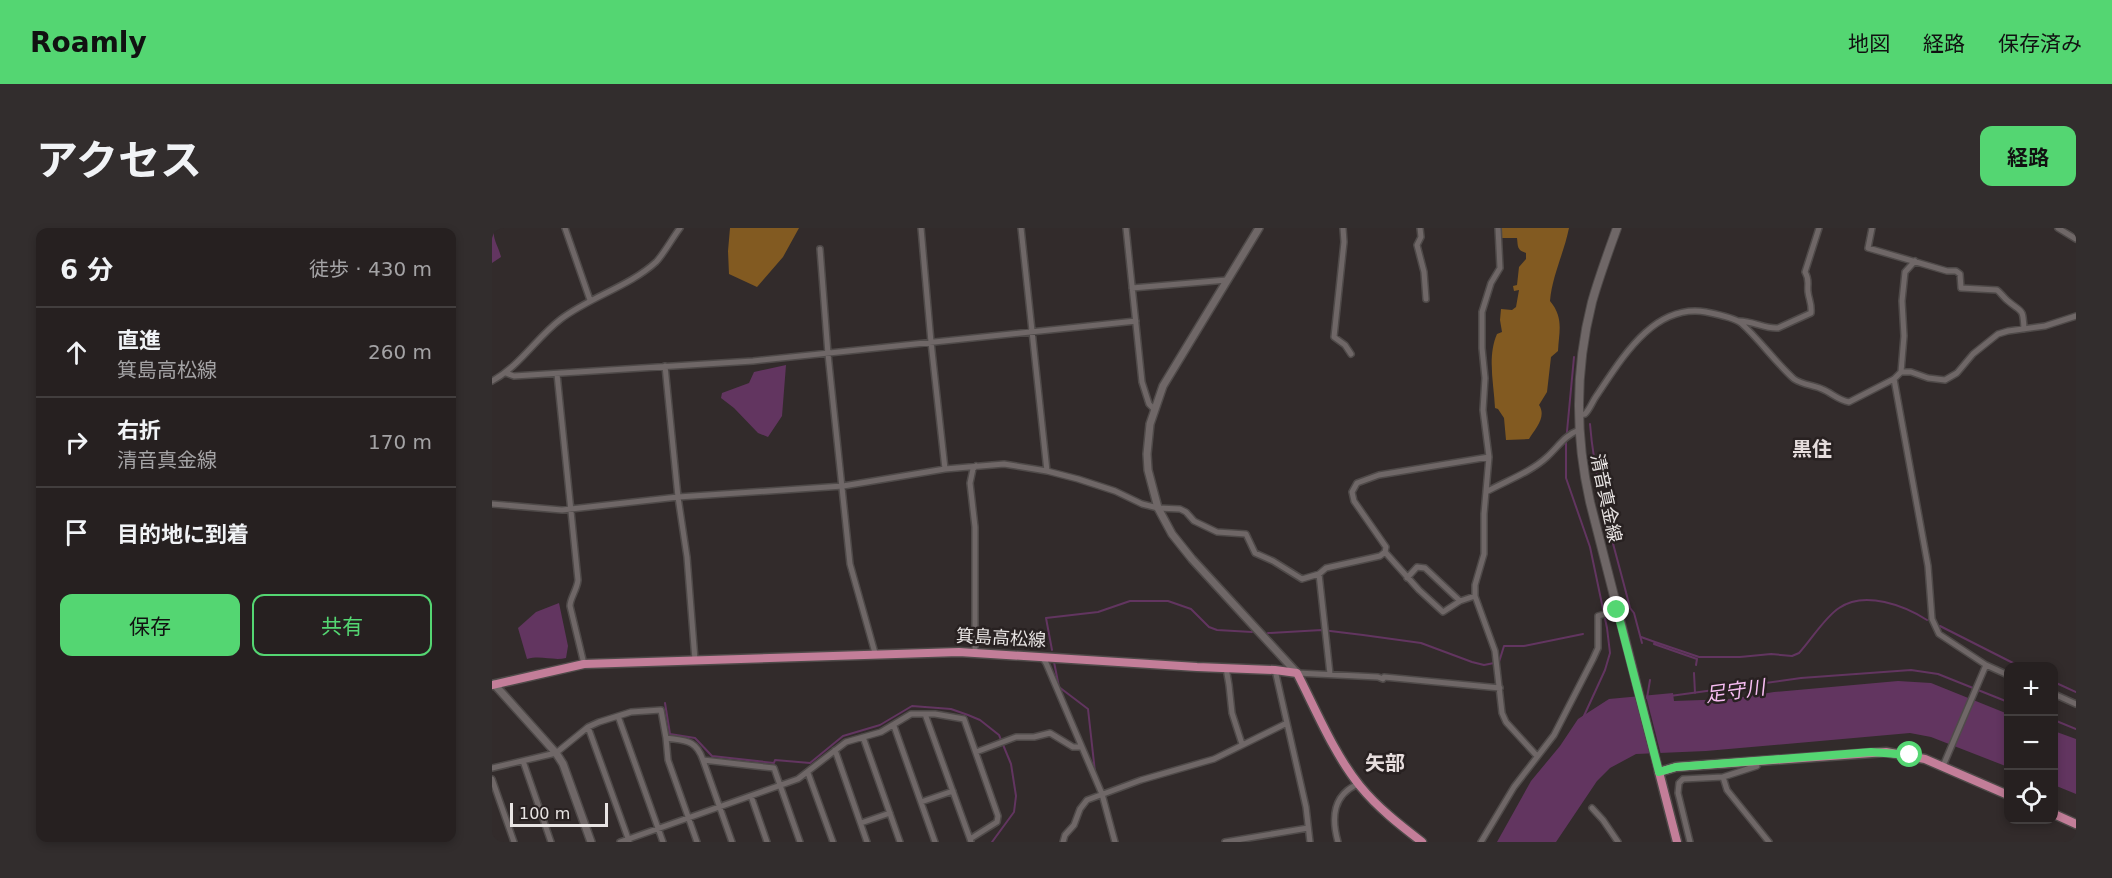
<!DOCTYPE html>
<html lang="ja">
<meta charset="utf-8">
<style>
body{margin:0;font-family:"DejaVu Sans","Noto Sans JP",sans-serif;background:#322d2d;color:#f1f3f6}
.controls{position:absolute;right:18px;bottom:18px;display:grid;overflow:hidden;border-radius:12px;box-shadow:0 3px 9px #0003}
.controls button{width:54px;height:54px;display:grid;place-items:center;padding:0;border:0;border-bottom:2px solid #423e3e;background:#262020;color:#f1f3f6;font:30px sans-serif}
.scale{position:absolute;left:18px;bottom:15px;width:98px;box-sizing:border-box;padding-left:6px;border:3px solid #e8e4e3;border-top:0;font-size:16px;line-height:21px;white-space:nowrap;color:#e8e4e3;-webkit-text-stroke:4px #282121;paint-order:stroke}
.stop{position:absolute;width:18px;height:18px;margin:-14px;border:4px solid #54d672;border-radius:50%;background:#fff}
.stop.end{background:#54d672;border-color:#fff;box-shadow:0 2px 6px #0008}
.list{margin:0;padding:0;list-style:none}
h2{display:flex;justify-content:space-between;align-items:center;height:78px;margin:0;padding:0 24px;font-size:26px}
h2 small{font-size:20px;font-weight:400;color:#a4a3a5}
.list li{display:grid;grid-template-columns:39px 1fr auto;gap:18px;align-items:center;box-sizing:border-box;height:90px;padding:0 24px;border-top:2px solid #423e3e}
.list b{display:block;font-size:22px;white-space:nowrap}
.list p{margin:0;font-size:20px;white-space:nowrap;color:#a4a3a5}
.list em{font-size:20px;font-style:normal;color:#a4a3a5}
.actions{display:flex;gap:12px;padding:18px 24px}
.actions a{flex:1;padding:14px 0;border:2px solid #54d672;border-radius:12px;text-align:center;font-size:21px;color:#54d672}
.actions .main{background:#54d672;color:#111}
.icon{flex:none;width:33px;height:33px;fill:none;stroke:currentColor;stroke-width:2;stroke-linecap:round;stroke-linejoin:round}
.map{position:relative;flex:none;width:1584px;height:614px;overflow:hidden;border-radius:12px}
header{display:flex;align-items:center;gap:36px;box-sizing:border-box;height:84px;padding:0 30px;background:#54d672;color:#111}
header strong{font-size:28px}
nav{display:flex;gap:33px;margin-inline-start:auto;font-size:21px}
.intro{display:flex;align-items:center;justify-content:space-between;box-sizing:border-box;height:144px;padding:0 36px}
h1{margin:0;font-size:42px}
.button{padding:15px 27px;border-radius:12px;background:#54d672;color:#111;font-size:21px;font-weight:700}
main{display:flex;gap:36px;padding:0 36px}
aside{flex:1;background:#262020;border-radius:12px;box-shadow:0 3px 9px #0003}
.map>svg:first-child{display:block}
.forest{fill:#825a21}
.water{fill:#623560}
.pier{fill:#322b2b}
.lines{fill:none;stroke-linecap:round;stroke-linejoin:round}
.stream{stroke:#623560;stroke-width:2}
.minor-casing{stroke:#4f4a49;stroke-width:8}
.tertiary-casing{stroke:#4f4a49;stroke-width:10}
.secondary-casing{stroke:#4f4a49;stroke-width:10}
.primary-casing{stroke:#4f4a49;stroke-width:11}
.minor{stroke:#6f6767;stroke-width:5}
.tertiary{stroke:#6f6767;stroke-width:7}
.secondary{stroke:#6f6767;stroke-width:8}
.primary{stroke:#c37e99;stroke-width:8}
.route{stroke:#54d672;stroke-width:8}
.labels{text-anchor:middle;stroke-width:5;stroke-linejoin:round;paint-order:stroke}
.street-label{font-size:18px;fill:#e8e4e3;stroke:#282121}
.neighbourhood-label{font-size:20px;font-weight:bold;fill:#e6dddd;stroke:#282121}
.water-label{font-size:20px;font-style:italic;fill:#f7bdf2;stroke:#282121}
</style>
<header>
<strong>Roamly</strong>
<nav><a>地図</a><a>経路</a><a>保存済み</a></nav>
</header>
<div class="intro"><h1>アクセス</h1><a class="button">経路</a></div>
<main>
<aside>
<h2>6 分<small>徒歩 · 430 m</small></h2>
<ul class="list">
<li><svg class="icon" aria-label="ahead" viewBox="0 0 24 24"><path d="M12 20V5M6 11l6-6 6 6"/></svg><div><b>直進</b><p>箕島高松線</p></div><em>260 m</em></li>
<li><svg class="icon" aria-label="right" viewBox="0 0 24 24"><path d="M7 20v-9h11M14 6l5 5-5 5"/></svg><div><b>右折</b><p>清音真金線</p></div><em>170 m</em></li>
<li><svg class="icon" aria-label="arrive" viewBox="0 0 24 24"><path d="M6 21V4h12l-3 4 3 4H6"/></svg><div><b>目的地に到着</b></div></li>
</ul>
<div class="actions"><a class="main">保存</a><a>共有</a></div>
</aside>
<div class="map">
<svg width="1584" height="614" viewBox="0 0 1584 614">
<rect width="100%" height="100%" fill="#322b2b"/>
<path class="forest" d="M238,0h69l-16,29 -26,30 -28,-13 -1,-23z
M1009,0h68c-5,25 -17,48 -19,73 14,17 9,30 8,50l-7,6 -4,35 -8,13c8,12 -4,24 -10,34l-23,1 -2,-22 -6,-9 -3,-1c-1,-24 -8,-51 2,-74l5,-2 -2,-12 1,-11 11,1 4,-3 3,-17 -5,1 -1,-5 4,-1 2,-18 7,-8v-6c-9,-3 -8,-6 -9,-15h-15z"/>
<path class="water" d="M0,0h2c-2,11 5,19 7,29l-9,6z
M294,137l-4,51 -14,21 -10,-4 -24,-25 -13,-10 1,-5 27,-10 5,-11z
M67,375l9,43 -2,12c-13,3 -25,-3 -39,1l-9,-31 18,-16z
M1406,453l33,2 77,31v53l-77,-30 -21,-4 -204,18 -70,3 -26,14 -13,13 -41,61h-59l34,-61 29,-35 18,-27 31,-20 64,-6 1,8 57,-2 43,-7z
M1562,503l22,8v55l-22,-9z"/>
<path class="pier" d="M1153,464l16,63 -10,1 -17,-63z"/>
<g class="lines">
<path class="stream" d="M1082,129l-8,85v36l24,69 17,81 3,25 -5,17 -22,48
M1098,196c5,63 25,124 40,184l4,5 8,30
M1448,398l81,41
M776,405l54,-3 41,5 58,8 51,19 12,3 15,-3 5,-16h20l59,-12
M1149,409l14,5 -1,2 43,15 -1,6
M1163,414l44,15h41l31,-3 21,2 7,-3c12,-13 26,-36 40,-45 26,-18 66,-2 88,12
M560,422l-6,-32 52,-6 32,-11h38l23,8 18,18 8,3 35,2
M562,434l5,25 29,22 7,63
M1202,445l1,20
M1562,454l22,10
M1178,468l131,-18 110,-8 27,4 70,28
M1155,470l3,-18
M173,475l5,31 25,4 17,18 62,7 1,-3 35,3 33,-27 37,-11 32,-19 39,3 17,6 12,5 19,15 12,29 5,32 -2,16 -22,30
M1562,492l22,9
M609,557l13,44"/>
<defs>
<path id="minor" d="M73,0l25,72
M429,0l10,114 14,127
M529,0l26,243
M634,0l16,154 7,22 5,5
M851,0l1,14 -10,95 11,8 6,9
M928,0l1,9 -4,8 7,27 2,27
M1006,0l2,40 -9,15 -9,29v36l3,30 -2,32 6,47 -5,57v40l-9,31v11l20,55 7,62 4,9 31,34
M1380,0l-4,20 79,23h9l4,3 1,14 36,2c4,3 7,8 11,11 14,12 15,6 16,28
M1566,0l18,11
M328,21l8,105 22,210 25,89
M640,60l95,-8
M1247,93c14,0 26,8 39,7l33,-15c1,-9 -2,-13 -3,-21 -1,-8 2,-12 -3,-20l14,-44
M173,138l13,131 9,60 8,103
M1409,144l3,-36 -2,-35 3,-29 10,-11
M14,145l8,3 239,-15 383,-40
M65,146l21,206c-1,10 -8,18 -8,26l14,58
M1402,151l34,187 4,53 7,15 47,31 -43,101
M0,153c28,-15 44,-43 69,-62 29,-22 69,-33 95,-57 7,-7 17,-25 24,-34
M1087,187l6,-1c5,-5 7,-12 12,-19 25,-37 57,-92 109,-83 10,2 27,5 35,11 19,17 34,39 53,56 9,6 19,6 28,10 10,4 16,11 27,13l45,-23 7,-7h10l17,6 17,2 12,-7 16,-19 25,-20 10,-3 37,-5 31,-10
M994,264c20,-11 45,-20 61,-35 11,-10 18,-22 32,-27
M0,276l70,6 116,-13 165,-11 102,-17 59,-5 43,7 31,8 37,12 27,13 16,4 22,1 6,3 8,9 23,11 29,2 9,19 18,8 29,18 17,-5 7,-6 54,-12 5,-4 1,-5 -32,-46 -2,-9 5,-9 22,-8 110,-18
M893,324l34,38 24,22 17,-11 15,-5
M827,346l11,100
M915,350l10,-11 8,1 35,33
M483,424v-125l-5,-44 3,-14 3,-3
M550,429l4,6 56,131 13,48
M1494,437l22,10
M734,440l3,17 3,28 10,31
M783,442l31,137 4,35
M805,445l81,4 5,2 1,-2 116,11
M1562,466l22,10
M433,486l45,125
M126,488l45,126
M402,498l41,116
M96,499l41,114
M371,509l37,105
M174,510l2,22 29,82
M343,522l32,92
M484,524l40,-15h18l16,-4 23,14h8
M211,532l29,82
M31,533l28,81
M0,540l64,-15 32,-26 11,-5 32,-10 30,-2 5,28c19,3 30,1 37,22l71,8 26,74
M316,545l25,69
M1231,549l4,13 42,52
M0,551l22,63
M259,568l16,46
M429,574l32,-11
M1100,580l11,12 15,22
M369,595l29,-10
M128,614l178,-63 48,-37 35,-10 30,-18h24l29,5 34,97 -1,6 -27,17 1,3
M571,614l2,-7 9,-10 6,-16 7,-9 54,-20 73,-21 73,-36
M733,614l83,-14
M846,614c-7,-25 -5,-47 20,-58
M989,614l33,-55 40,-52 39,-76 5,-11v-32l19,-6
M1198,614l-12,-49 1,-10 4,-4 40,-2 34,-11 -1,-5"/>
<path id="tertiary" d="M767,0l-96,158 -13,38 -3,30 1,16 10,38 14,26 20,25 105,114
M2,456l62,69 7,11 28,78"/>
<path id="secondary" d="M1125,0c-9,25 -18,49 -25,74 -17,67 -17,134 -2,200l69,270"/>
<path id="primary" d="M0,457l92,-21 375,-12 238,15 78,3 22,3c19,37 37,81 63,113 18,22 40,39 62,56
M1562,586l22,10
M1185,614l-18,-70 17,-5 210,-15 39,7 83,36"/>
</defs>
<use href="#minor" class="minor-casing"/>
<use href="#tertiary" class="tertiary-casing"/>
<use href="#secondary" class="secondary-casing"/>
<use href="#primary" class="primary-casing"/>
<use href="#minor" class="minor"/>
<use href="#tertiary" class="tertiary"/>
<use href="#secondary" class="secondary"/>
<use href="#primary" class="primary"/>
</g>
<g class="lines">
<path class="route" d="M1125,382l42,162 17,-5 195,-15 39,3"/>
</g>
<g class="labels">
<g class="street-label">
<text transform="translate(1114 270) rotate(78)" y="6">清音真金線</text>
<text transform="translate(509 410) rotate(3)" y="6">箕島高松線</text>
</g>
<g class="neighbourhood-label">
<text x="1320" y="228">黒住</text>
<text x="893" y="542">矢部</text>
</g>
<g class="water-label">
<text transform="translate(1243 463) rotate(-8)" y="7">足守川</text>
</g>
</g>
</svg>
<div class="controls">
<button>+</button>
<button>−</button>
<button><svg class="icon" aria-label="locate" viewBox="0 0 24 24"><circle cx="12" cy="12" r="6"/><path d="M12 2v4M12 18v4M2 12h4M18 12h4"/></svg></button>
</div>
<div class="scale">100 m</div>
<div class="stop" style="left:1418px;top:527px"></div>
<div class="stop end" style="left:1125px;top:382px"></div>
</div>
</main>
